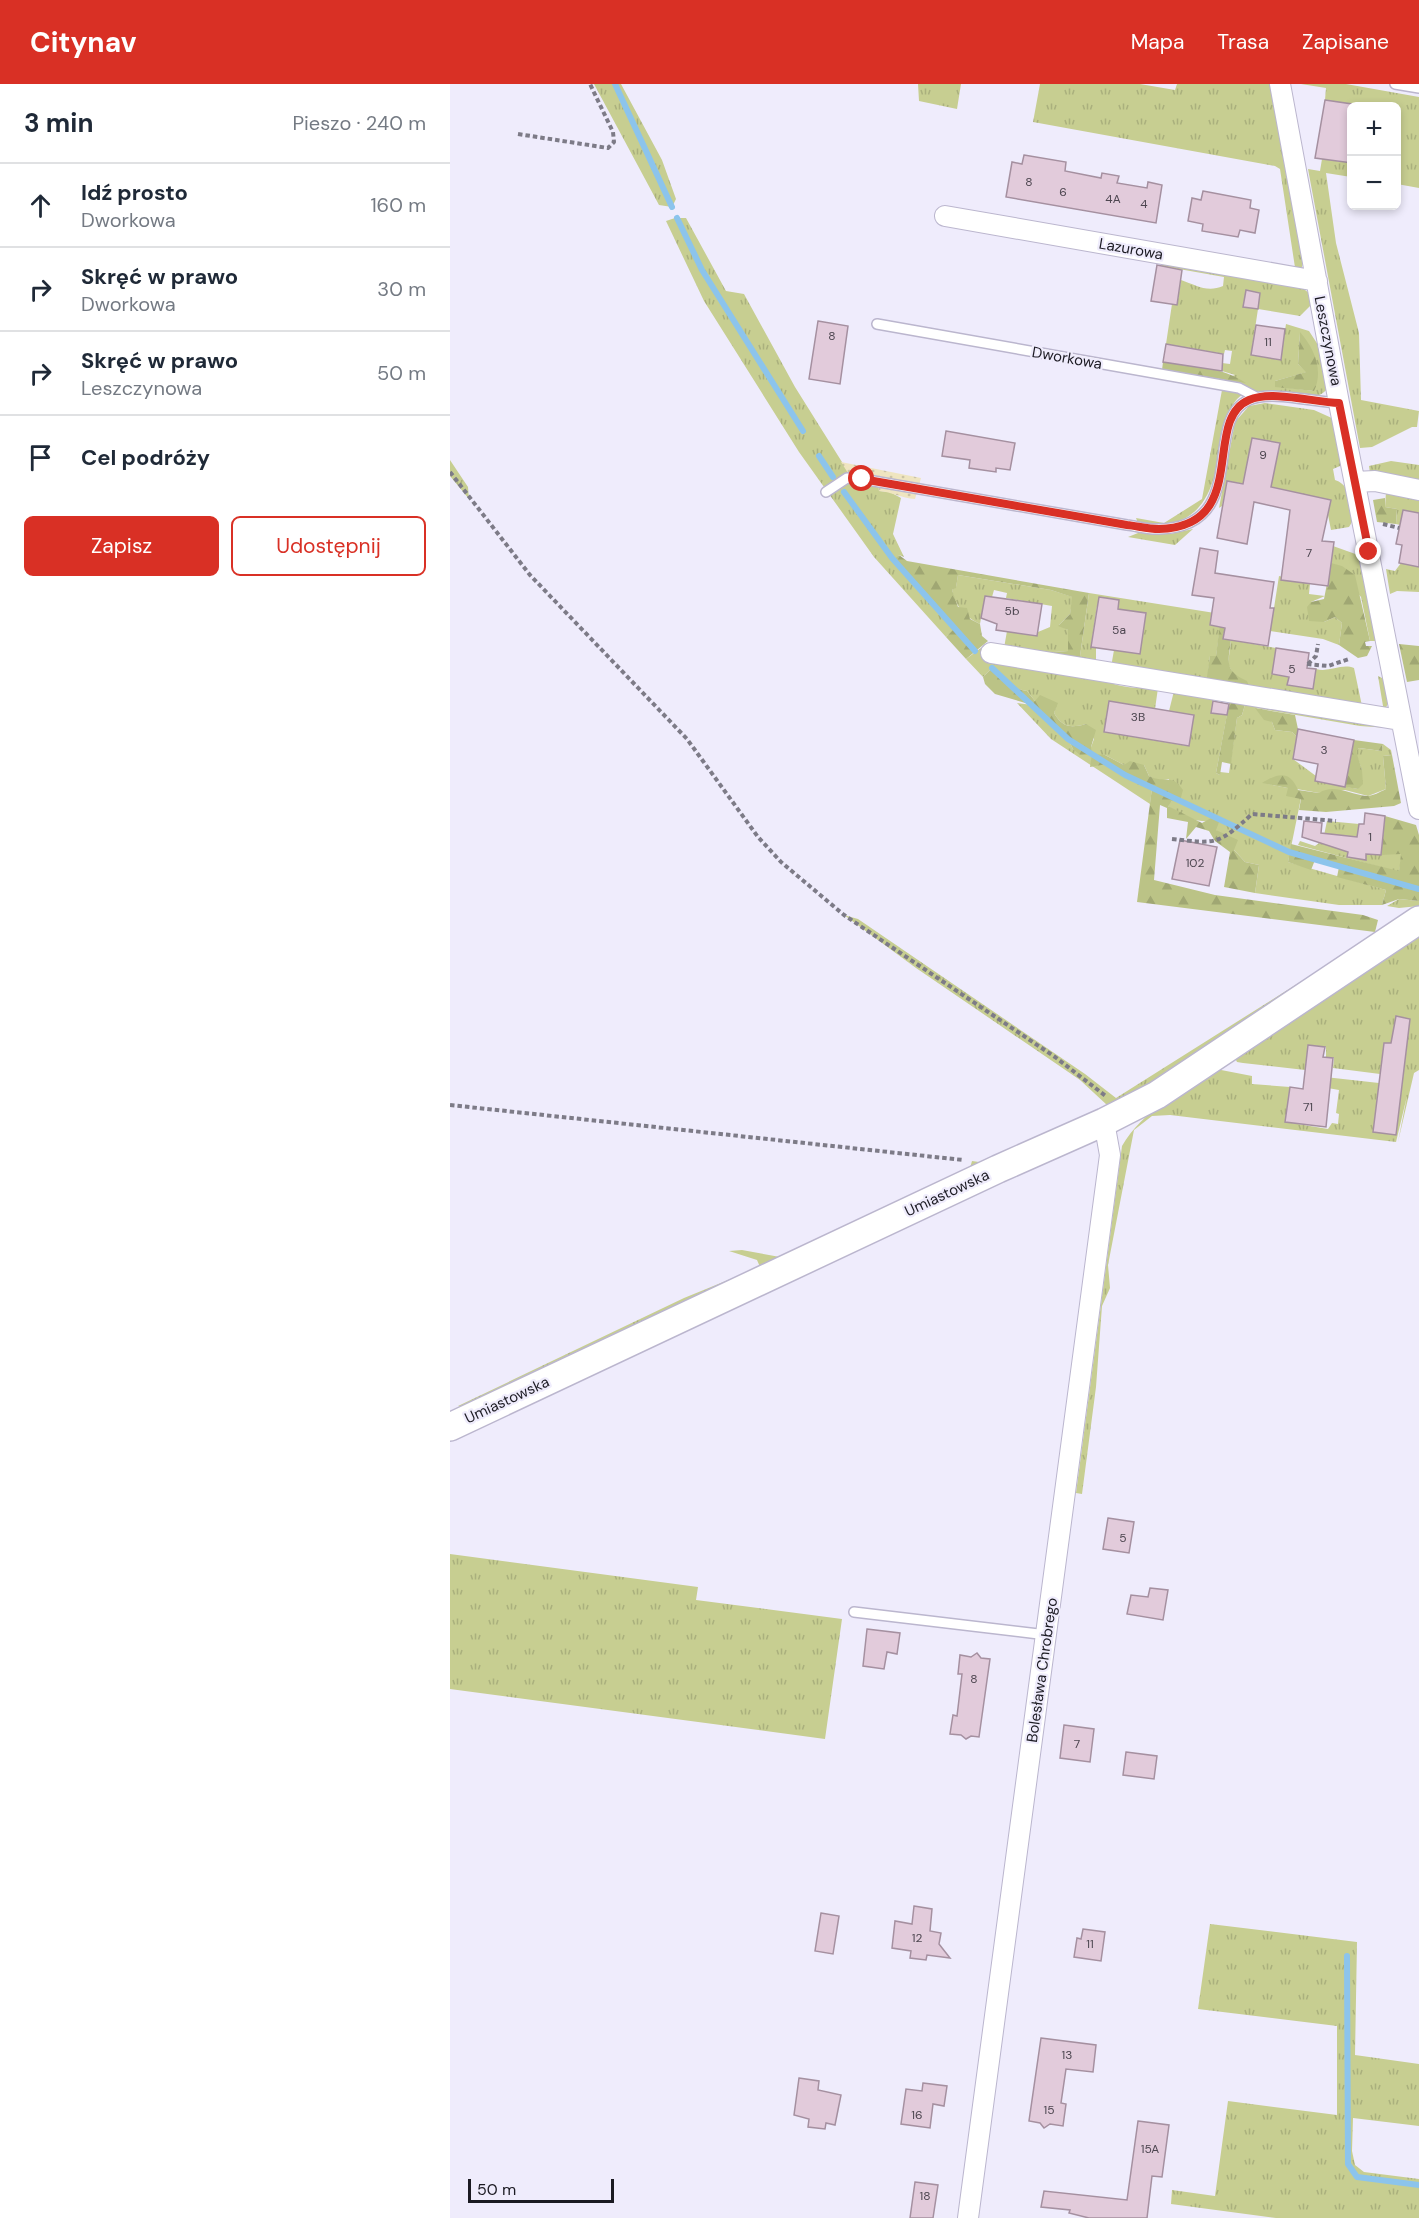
<!DOCTYPE html>
<html lang="pl">
<meta charset="utf-8">
<style>
body{margin:0;font-family:"DM Sans",sans-serif;background:#f6f6f7;color:#1f2937}
.controls{position:absolute;right:18px;top:18px;display:grid;overflow:hidden;border-radius:9px;box-shadow:0 3px 9px #0003}
.controls button{width:54px;height:54px;display:grid;place-items:center;padding:0;border:0;border-bottom:2px solid #e0e1e3;background:#fff;color:#1f2937;font:30px sans-serif}
.scale{position:absolute;left:18px;bottom:15px;width:146px;box-sizing:border-box;padding-left:6px;border:3px solid #1b1a22;border-top:0;font-size:16px;line-height:21px;white-space:nowrap;color:#1b1a22;-webkit-text-stroke:4px #efecfc;paint-order:stroke}
.stop{position:absolute;width:18px;height:18px;margin:-14px;border:4px solid #d93025;border-radius:50%;background:#fff}
.stop.end{background:#d93025;border-color:#fff;box-shadow:0 2px 6px #0008}
.list{margin:0;padding:0;list-style:none}
h2{display:flex;justify-content:space-between;align-items:center;height:78px;margin:0;padding:0 24px;font-size:26px}
h2 small{font-size:20px;font-weight:400;color:#747a83}
.list li{display:grid;grid-template-columns:39px 1fr auto;gap:18px;align-items:center;box-sizing:border-box;height:84px;padding:0 24px;border-top:2px solid #e0e1e3}
.list b{display:block;font-size:22px;white-space:nowrap}
.list p{margin:0;font-size:20px;white-space:nowrap;color:#747a83}
.list em{font-size:20px;font-style:normal;color:#747a83}
.actions{display:flex;gap:12px;padding:18px 24px}
.actions a{flex:1;padding:14px 0;border:2px solid #d93025;border-radius:9px;text-align:center;font-size:21px;color:#d93025}
.actions .main{background:#d93025;color:#fff}
.icon{flex:none;width:33px;height:33px;fill:none;stroke:currentColor;stroke-width:2;stroke-linecap:round;stroke-linejoin:round}
.map{position:relative;flex:none;width:969px;height:2134px;overflow:hidden}
header{display:flex;align-items:center;gap:36px;box-sizing:border-box;height:84px;padding:0 30px;background:#d93025;color:#fff}
header strong{font-size:28px}
nav{display:flex;gap:33px;margin-inline-start:auto;font-size:21px}
main{display:flex}
aside{flex:1;background:#fff}
.map>svg:first-child{display:block}
.grass{fill:url(#grass-tufts);fill-rule:evenodd}
.forest{fill:url(#forest-firs)}
.sand{fill:url(#sand-dots)}
.lines{fill:none;stroke-linecap:round;stroke-linejoin:round}
.stream{stroke:#8cc4ec;stroke-width:6}
.building{fill:#e2cbdb;stroke:#a590a0;stroke-width:1.5}
.service-casing{stroke:#bbb6ce;stroke-width:12}
.minor-casing{stroke:#bbb6ce;stroke-width:22}
.secondary-casing{stroke:#bbb6ce;stroke-width:30}
.path{stroke:#7d7b87;stroke-width:4;stroke-dasharray:4.5 3;stroke-linecap:butt}
.service{stroke:#fff;stroke-width:9}
.minor{stroke:#fff;stroke-width:20}
.secondary{stroke:#fff;stroke-width:27}
.route{stroke:#d93025;stroke-width:8}
.labels{text-anchor:middle;stroke-width:4.5;stroke-linejoin:round;paint-order:stroke}
.number-label{font-size:12px;fill:#4d4650}
.street-label{font-size:15px;fill:#1b1a22;stroke:#efecfc}
</style>
<header>
<strong>Citynav</strong>
<nav><a>Mapa</a><a>Trasa</a><a>Zapisane</a></nav>
</header>
<main>
<aside>
<h2>3 min<small>Pieszo · 240 m</small></h2>
<ul class="list">
<li><svg class="icon" aria-label="ahead" viewBox="0 0 24 24"><path d="M12 20V5M6 11l6-6 6 6"/></svg><div><b>Idź prosto</b><p>Dworkowa</p></div><em>160 m</em></li>
<li><svg class="icon" aria-label="right" viewBox="0 0 24 24"><path d="M7 20v-9h11M14 6l5 5-5 5"/></svg><div><b>Skręć w prawo</b><p>Dworkowa</p></div><em>30 m</em></li>
<li><svg class="icon" aria-label="right" viewBox="0 0 24 24"><path d="M7 20v-9h11M14 6l5 5-5 5"/></svg><div><b>Skręć w prawo</b><p>Leszczynowa</p></div><em>50 m</em></li>
<li><svg class="icon" aria-label="arrive" viewBox="0 0 24 24"><path d="M6 21V4h12l-3 4 3 4H6"/></svg><div><b>Cel podróży</b></div></li>
</ul>
<div class="actions"><a class="main">Zapisz</a><a>Udostępnij</a></div>
</aside>
<div class="map">
<svg width="969" height="2134" viewBox="0 0 969 2134">
<defs>
<pattern id="grass-tufts" width="24" height="20" patternUnits="userSpaceOnUse" patternTransform="scale(1.5)"><rect width="24" height="20" fill="#c7ce91"/><path d="M3 7l-1-3M5 7V3M7 7l1-3M15 17l-1-3M17 17v-4M19 17l1-3" fill="none" stroke="#aab07d"/></pattern>
<pattern id="forest-firs" width="22" height="20" patternUnits="userSpaceOnUse" patternTransform="scale(1.5)"><rect width="22" height="20" fill="#bbc386"/><path d="M5 1l3.5 6h-7zM16 11l3.5 6h-7z" fill="#a0a773"/></pattern>
<pattern id="sand-dots" width="8" height="8" patternUnits="userSpaceOnUse" patternTransform="scale(1.5)"><rect width="8" height="8" fill="#efe5c0"/><path d="M2 2h.1M6 6h.1" fill="none" stroke="#ccc4a5" stroke-width="1.8" stroke-linecap="round"/></pattern>
</defs>
<rect width="100%" height="100%" fill="#efecfc"/>
<path class="grass" d="M144,0h27l41,76 14,39 -4,8 -13,-2z
M468,0h43l-4,25 -38,-8z
M590,0h100l35,6 2,-6h94l33,176 -4,13 1,14 8,6 2,12 -11,11 -42,-7 -7,46 29,5 6,-36 23,7 13,20 4,39c-13,16 -50,3 -69,1 -61,-1 -4,150 -119,132l-2,-5 28,5 38,-24 22,-120 11,-4 -13,-4v-8l8,1 2,-13 -7,-1 -1,4 -58,-10 6,-40 5,1 4,-25c15,5 26,13 42,6l1,-9 -62,-11 3,-17 131,25 -16,-105 -5,-3 -242,-44zM796,207l14,2 -3,16 -14,-2zM850,249l14,58 -39,-5v-5l32,-9 -9,-8z
M851,0h45l73,13v91l-22,-4 -1,-78h-30l-41,-6 1,-12z
M872,75l29,4v14l-25,-4 10,70 23,90 2,67 58,11 -2,16h-5l-40,20 -12,1 -52,-279 12,2z
M225,134h11l40,73 18,3 51,93 57,91 26,4 1,9 11,1 11,6 -8,36 11,23 -5,-2 -4,6 59,69 -8,7 -72,-80 -75,-105 -95,-151 -38,-80z
M815,319l49,7 20,9 8,38 -2,9 -7,3 2,11c16,4 24,35 14,47l-18,3 -3,-15 2,-15 -72,-16 -1,2 -30,-5 -5,25 -3,2 16,-86 14,-16z
M0,376l18,27 1,12 -19,-23z
M941,377l28,4v18l-49,-10 -1,-7z
M936,408l33,6v15l-19,12 -4,-1 1,-15 -12,-2z
M743,445l-18,16 -47,-8 10,-4 32,1z
M883,462l28,10 15,85h-6l-9,-44 -30,-34z
M951,479l18,4v25l-22,-1 -7,3 -4,-25 9,2z
M508,491l93,15 22,7 -3,17 -11,11 9,5v21l-14,1 -3,4 -47,-8 3,-17 30,5 1,-4 12,-5 2,-21 -46,-8 1,-5 -13,-3 -2,7 -7,-1 -5,28c-15,-7 -25,-18 -28,-34l4,-3z
M829,492l31,7 -1,11 16,2 -14,6 13,20 11,-5 7,6 -3,22 -16,-6 -66,-10 14,-2z
M639,509l132,21 -10,2 -1,9 10,2 -4,30 -6,-1 -3,27 -96,-16 3,-17 31,-37 -48,-7 -6,40 5,1v16l-16,-7z
M781,556l45,8 -4,26 17,3 -1,7 28,-15c13,4 25,-6 38,-1l8,38 -113,-16 -15,-15 -6,-11z
M535,561v2l113,30c21,12 37,11 60,11l-3,21 -46,-8 -5,31 84,14 -19,-35 5,-20 39,5 -2,17 16,2 -11,58 4,2v-3l9,1 8,-55 5,-3 4,-14 141,24 1,3 -28,-2 -104,-18 16,14 3,8 17,2 5,5 -4,22 23,17v5l42,8 4,-19 -7,-19 4,-3 23,3 1,-7 8,6 1,5 -9,1 3,33 -18,7 -23,-6 -26,3 -56,-10 25,5 13,10 -13,64 98,28 -4,15h-43l-84,-12 4,-28 -14,-3 -30,-33 5,-9c-19,4 -38,-1 -53,-15l5,-4 -3,-22 -11,2 -9,-5 -5,-11h-20l-19,-10h-12l32,20 27,13 -2,16 -99,-65 -34,-36 15,2 36,34 5,10 18,-2 3,-8 -8,-15c-15,4 -23,4 -32,-11l3,-10 -22,-2 -8,-10 -14,-3 -21,-20 -9,9 -17,-18z
M928,592l6,3 5,21 -3,8 -8,4 5,-6z
M877,737l32,3 -2,13h-7l-2,20 17,3 1,-6h36l-3,18 -101,-27 2,-4 15,5 8,-6z
M949,815l20,2v5l-20,2 -12,-2z
M394,831l14,4 227,155 31,24 211,-133 -202,136 -656,308 -11,-3 226,-108 76,-31 -3,-7 -28,-9 13,-1 38,7 190,-89 2,-7 14,2 121,-58 -27,-25 -164,-112z
M969,849v137l-5,3 -16,69 9,-46 -11,46 -226,-27 -18,1 -18,14 -26,135 2,23 -8,18 -6,81 -14,107 -6,-1 46,-347c21,-36 59,-54 94,-77l36,7v8l38,3 -4,35 42,7 4,-6 6,1 1,-10 -3,-1 3,-23 -17,-3 3,-10 54,6 -6,49 23,2 11,-89 -23,-2 -4,31 -47,-6 1,-10 -8,-1v-10l-18,-2 -3,25 -62,-7 -6,-1 -2,-4z
M0,1470l248,33 -2,13 146,19 -17,120 -375,-50z
M760,1840l147,18 -2,113 64,9v62l-66,-8 -1,33 3,14 9,7 55,7v39h-143l-105,-14 1,-14 43,6 13,-95 109,14v-89l-139,-17z"/>
<path class="forest" d="M850,248c14,16 24,38 14,59l-39,-4v-6l31,-9 -8,-8z
M713,278c28,3 60,5 83,21l-84,-13z
M935,414v9l12,2 -1,15 -19,-2 -4,-22z
M449,471l8,6 182,32 -9,63 12,3v3l-41,-6 3,-4 14,-1v-21l-10,-4 12,-12 2,-17 -21,-7 -93,-15 -2,13 -4,2 6,17 9,1 3,11 10,5 2,12 6,5 -22,18 -20,-22 7,-7 -59,-70z
M881,479l11,3 13,9 15,66 -5,1 1,4h6l-5,10 -9,2 -19,-13 3,-22 -7,-6 -11,5 -15,-1 -2,-14 4,-5 13,-3z
M771,530l5,4 -3,21 8,1c-3,22 -7,31 16,41l2,5 -43,-3 4,-27h6z
M949,560l20,2v34l-12,2z
M542,584l21,20 14,3 8,10 5,-6 18,8 -4,10c9,15 17,15 32,11l10,6 -5,17 1,7 13,1 19,10 6,-4 14,4 5,11c16,8 23,-3 34,14l-3,11h-8l-4,5 34,17 11,-6 7,3 -4,10 22,10 -4,10 11,12 14,3 -4,28 -31,-6 6,-35 -15,-11 -6,-10 -13,-4 -10,12 2,-17 -21,-4v-10l-7,-3 -6,75 61,15 148,20 15,5 -3,12 -238,-30 15,-114 -45,-24 -17,3 2,-13 -12,1 -7,-6 -5,-10 -36,-34 -37,-11 -10,-10 -2,-7z
M780,614l16,3 -4,14 -5,3 -6,46 -9,-2 -2,13 -4,-2z
M805,624l40,7 3,14 -1,8 -5,-5 -17,-2 -3,-8 -8,-2z
M904,656l29,4 -1,7 -23,-3 -3,3 6,19 1,14 -5,5 -13,-2z
M942,671l9,48 -7,3 -68,6 -27,-2 2,-11 -15,-3 2,-8 -26,-5c16,-10 28,-13 36,7l21,3c15,-10 32,2 48,3 6,0 13,-4 19,-7l-3,-33z
M935,732l31,9 3,10v66l-20,-2 -17,6 4,-15 -49,-13 2,-10 -24,-7 -4,10 -23,-8 3,-18 108,27 2,-17 -20,1z"/>
<path class="sand" d="M391,378l80,16 -6,21c-14,-1 -23,-7 -36,-8l-1,-9 -8,-1 -4,8h-8z"/>
<g class="lines">
<path class="stream" d="M165,0l57,123
M227,134l25,52 101,161
M369,372l14,21
M394,408l48,66 83,93
M542,584l76,71 57,36 164,77 130,37
M897,1872l1,208 9,13 62,8"/>
</g>
<path class="building" d="M875,16l27,4v59l-37,-5z
M574,71l42,7 -1,9 36,7 1,-5 17,3 -2,7 30,5 1,-6 14,3 -6,38 -150,-26 6,-35 10,2z
M753,107l48,9 -1,8 9,2 -4,23 -15,-3 -2,7 -36,-6 1,-7 -15,-3 4,-23 9,2z
M707,181l25,5 -5,35 -26,-4z
M796,206l14,3 -2,16 -15,-2z
M368,237l30,5 -8,58 -31,-5z
M806,241l29,4 -4,31 -30,-5z
M716,260l57,10 -1,17 -59,-9z
M496,347l69,12 -5,27 -14,-2v4l-27,-4 1,-8 -28,-4z
M802,354l28,5 -9,44 60,13 -9,41 12,1 -6,44 -47,-6 9,-70 -36,-8 -7,42 -30,-6 10,-57 16,3z
M953,426l16,3v54l-20,-4 3,-18 -6,-1z
M750,464l18,3 -3,22 59,9 -4,26h4l-6,38 -45,-7 2,-11 -15,-3 4,-27 -22,-3z
M535,512l57,8 -5,32 -41,-6 1,-6 -16,-6z
M649,513l20,3 -1,9 28,4 -6,41 -49,-7z
M826,564l33,5 -2,15 9,1 -3,20 -26,-4 2,-8 -17,-3z
M659,617l85,14 -5,31 -85,-14z
M763,617l16,3 -2,11 -16,-2z
M848,645l56,11 -9,47 -30,-6 3,-17 -25,-5z
M915,729l20,3 -4,39 -15,-1v6l-19,-3 1,-5 -46,-15 2,-16 18,2 -1,10 36,4 2,-13h5z
M730,756l37,7 -8,39 -37,-7z
M946,932l14,3 -14,116 -23,-3 11,-89h7z
M858,961l17,2 -2,10 10,1 -7,69 -41,-5 5,-35 13,2z
M658,1434l26,4 -5,31 -26,-4z
M700,1504l18,2 -5,30 -36,-6 4,-19 17,2z
M417,1545l33,4 -3,21 -10,-2 -3,17 -21,-3z
M527,1569l4,5 9,1 -11,78 -8,-1 -5,3 -5,-4 -11,-1 3,-19 4,1 5,-42h-4l2,-19 11,2z
M614,1641l30,4 -4,33 -30,-4z
M676,1668l31,4 -3,23 -31,-4z
M464,1822l18,3 -2,22 11,2 -2,11 11,14 -23,-3 -1,5 -16,-2 1,-7 -19,-3 3,-27 17,3z
M371,1829l18,3 -6,38 -18,-3z
M633,1845l22,3 -4,29 -27,-4 3,-19 4,1z
M591,1954l55,7 -3,27 -27,-3 -5,34 5,1 -3,22 -13,-2 -6,4 -4,-5 -11,-2z
M349,1994l20,3 -1,9 23,5 -6,30 -9,-2 -1,6 -17,-2 1,-8 -15,-4z
M473,1999l24,3 -3,20 -11,-2 -3,24 -29,-4 5,-35 16,2z
M688,2037l31,4 -7,52 -10,-1 -5,42h-58l-20,-5 1,-3 -29,-3 3,-16 83,9z
M465,2098l23,3 -5,33h-23z"/>
<g class="lines">
<defs>
<path id="service" d="M945,0l24,4
M427,240l362,64 17,9
M376,408l21,-14 15,1 265,46c10,1 21,5 32,4 93,-2 42,-109 90,-129 23,-10 63,2 90,3
M404,1528l193,23"/>
<path id="minor" d="M830,0l59,319 80,406
M495,132l372,65
M905,398l20,-1 44,9
M541,569l409,67
M518,2134l142,-1063 -6,-33"/>
<path id="secondary" d="M0,1343l548,-258 106,-47 53,-27 262,-175"/>
</defs>
<use href="#service" class="service-casing"/>
<use href="#minor" class="minor-casing"/>
<use href="#secondary" class="secondary-casing"/>
<path class="path" d="M68,50l90,14 6,-6 -1,-10 -23,-48
M0,388l80,103 157,164 71,98 23,25 63,53 211,142 52,40
M933,440l16,4
M857,580l21,2 21,-7
M858,580l8,-8 2,-12
M722,755c45,5 46,6 80,-25l84,7
M0,1021l513,55"/>
<use href="#service" class="service"/>
<use href="#minor" class="minor"/>
<use href="#secondary" class="secondary"/>
</g>
<g class="lines">
<path class="route" d="M412,395l265,46c10,1 21,4 32,4 93,-2 42,-109 90,-129 23,-10 64,2 90,3l30,149"/>
</g>
<g class="labels">
<g class="number-label">
<text x="579" y="102">8</text>
<text x="613" y="112">6</text>
<text x="663" y="119">4A</text>
<text x="694" y="124">4</text>
<text x="382" y="256">8</text>
<text x="818" y="262">11</text>
<text x="813" y="375">9</text>
<text x="859" y="473">7</text>
<text x="562" y="531">5b</text>
<text x="669" y="550">5a</text>
<text x="842" y="589">5</text>
<text x="688" y="637">3B</text>
<text x="874" y="670">3</text>
<text x="920" y="757">1</text>
<text x="745" y="783">102</text>
<text x="858" y="1027">71</text>
<text x="673" y="1458">5</text>
<text x="524" y="1599">8</text>
<text x="627" y="1664">7</text>
<text x="467" y="1858">12</text>
<text x="640" y="1864">11</text>
<text x="617" y="1975">13</text>
<text x="599" y="2030">15</text>
<text x="467" y="2035">16</text>
<text x="700" y="2069">15A</text>
<text x="475" y="2116">18</text>
</g>
<g class="street-label">
<text transform="translate(681 165) rotate(10)" y="5">Lazurowa</text>
<text transform="translate(878 257) rotate(79)" y="5">Leszczynowa</text>
<text transform="translate(617 274) rotate(10)" y="5">Dworkowa</text>
<text transform="translate(497 1109) rotate(-25)" y="5">Umiastowska</text>
<text transform="translate(57 1316) rotate(-25)" y="5">Umiastowska</text>
<text transform="translate(592 1586) rotate(-82)" y="5">Bolesława Chrobrego</text>
</g>
</g>
</svg>
<div class="controls">
<button>+</button>
<button>−</button>
</div>
<div class="scale">50 m</div>
<div class="stop" style="left:412px;top:395px"></div>
<div class="stop end" style="left:919px;top:468px"></div>
</div>
</main>
